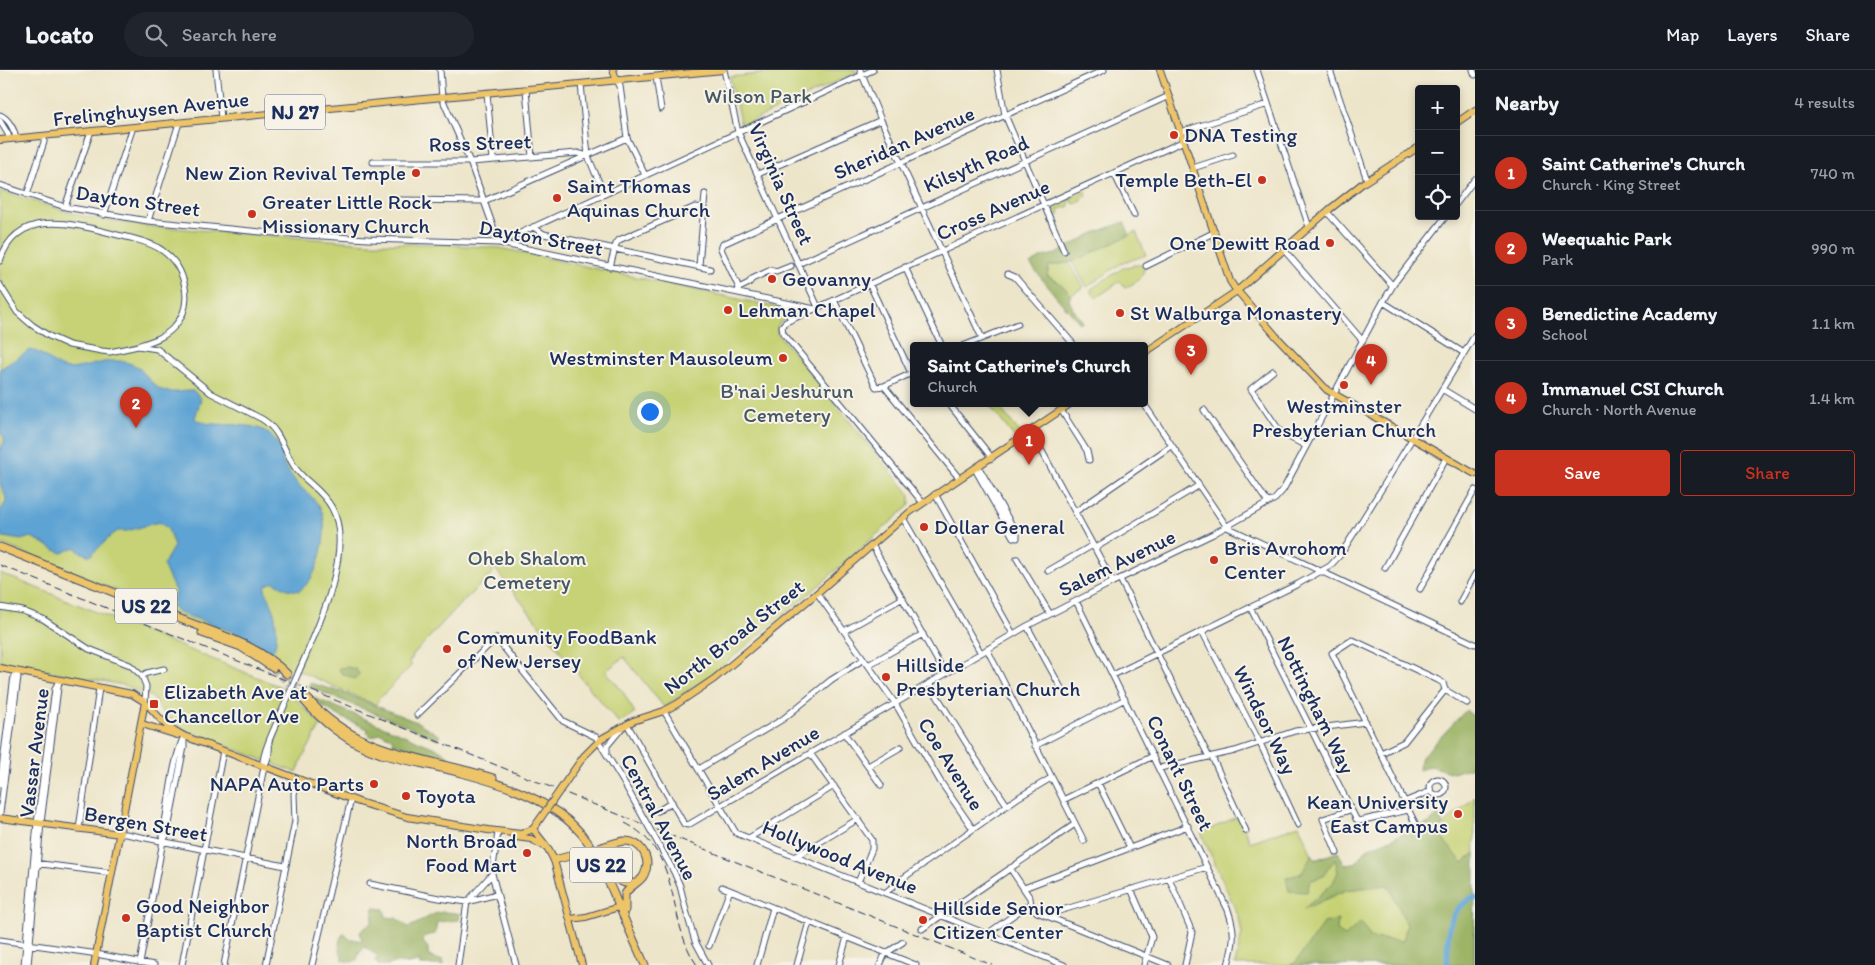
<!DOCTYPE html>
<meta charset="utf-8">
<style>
body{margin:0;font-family:Itim,sans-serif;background:#20242c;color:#f1f3f6}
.controls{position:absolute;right:15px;top:15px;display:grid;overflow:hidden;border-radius:5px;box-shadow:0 2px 8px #0003}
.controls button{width:45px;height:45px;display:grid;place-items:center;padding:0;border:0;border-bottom:1px solid #363941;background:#171b24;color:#f1f3f6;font:25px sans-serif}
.you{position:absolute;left:649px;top:341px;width:18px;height:18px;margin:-12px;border:4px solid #fff;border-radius:50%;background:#1a73e8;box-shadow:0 0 0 8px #1a73e833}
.badge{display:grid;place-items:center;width:32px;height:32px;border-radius:50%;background:#c8321e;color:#fff;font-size:16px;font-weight:700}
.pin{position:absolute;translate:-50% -41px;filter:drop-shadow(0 1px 2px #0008)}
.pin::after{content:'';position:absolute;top:26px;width:18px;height:15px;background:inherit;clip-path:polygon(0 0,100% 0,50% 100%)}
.popup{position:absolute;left:910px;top:272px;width:238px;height:65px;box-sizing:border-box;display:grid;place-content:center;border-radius:5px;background:#171b24;filter:drop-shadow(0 1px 4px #0005);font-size:16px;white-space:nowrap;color:#9ea1a6}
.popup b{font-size:19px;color:#f1f3f6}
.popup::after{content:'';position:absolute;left:50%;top:100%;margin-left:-10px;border:10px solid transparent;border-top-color:#171b24}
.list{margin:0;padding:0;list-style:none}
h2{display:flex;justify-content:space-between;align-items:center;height:65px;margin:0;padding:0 20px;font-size:21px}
h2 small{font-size:16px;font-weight:400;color:#9ea1a6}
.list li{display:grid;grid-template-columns:32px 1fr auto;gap:15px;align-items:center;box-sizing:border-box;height:75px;padding:0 20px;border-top:1px solid #363941}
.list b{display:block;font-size:19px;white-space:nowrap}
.list p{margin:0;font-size:16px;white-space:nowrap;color:#9ea1a6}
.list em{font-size:16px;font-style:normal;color:#9ea1a6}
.actions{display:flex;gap:10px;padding:15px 20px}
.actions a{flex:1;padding:11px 0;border:1px solid #c8321e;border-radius:5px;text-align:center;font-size:18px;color:#c8321e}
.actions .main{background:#c8321e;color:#fff}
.icon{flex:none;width:28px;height:28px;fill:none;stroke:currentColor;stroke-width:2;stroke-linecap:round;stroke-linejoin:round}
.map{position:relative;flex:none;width:1475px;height:895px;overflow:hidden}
header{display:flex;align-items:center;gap:30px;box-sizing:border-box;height:70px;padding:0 25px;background:#171b24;border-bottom:1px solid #363941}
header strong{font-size:24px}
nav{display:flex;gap:28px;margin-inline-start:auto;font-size:18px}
.search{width:350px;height:45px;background:#20242c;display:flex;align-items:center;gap:12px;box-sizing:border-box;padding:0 18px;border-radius:28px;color:#9ea1a6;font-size:19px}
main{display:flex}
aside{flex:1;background:#171b24}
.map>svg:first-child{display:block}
.green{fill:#c6d274;stroke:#708069}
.forest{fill:#9cb466;stroke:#5c7262}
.water{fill:#5da3d3;stroke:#3c6998}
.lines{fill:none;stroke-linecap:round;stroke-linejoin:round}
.river{stroke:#5da3d3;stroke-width:6}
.highway-tunnel{stroke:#c3c1b4;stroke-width:7;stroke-dasharray:7 3.5;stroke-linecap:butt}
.minor-casing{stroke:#3a4a6e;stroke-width:7}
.major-casing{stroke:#3a4a6e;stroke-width:8}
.highway-casing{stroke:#3a4a6e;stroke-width:9}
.minor{stroke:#fff;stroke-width:5}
.major{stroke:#eec469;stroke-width:6}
.highway{stroke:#eec469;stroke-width:7}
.rail{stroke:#1b2f5e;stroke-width:1;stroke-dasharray:8 4;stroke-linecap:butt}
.minor-bridge-casing{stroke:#3a4a6e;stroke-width:7;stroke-linecap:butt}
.major-bridge-casing{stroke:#3a4a6e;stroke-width:8;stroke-linecap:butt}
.highway-bridge-casing{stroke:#3a4a6e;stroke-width:9;stroke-linecap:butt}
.minor-bridge{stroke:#fff;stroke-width:5}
.major-bridge{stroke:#eec469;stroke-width:6}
.highway-bridge{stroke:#eec469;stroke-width:7}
.poi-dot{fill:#c8321e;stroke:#f7f3e8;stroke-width:2}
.labels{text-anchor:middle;stroke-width:4;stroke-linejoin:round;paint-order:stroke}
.shield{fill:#f7f3e8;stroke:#5d6a87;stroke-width:1}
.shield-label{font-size:20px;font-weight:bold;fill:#1b2f5e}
.park-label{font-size:21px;fill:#465864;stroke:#f7f3e8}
.street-label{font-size:21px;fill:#1b2f5e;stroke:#f7f3e8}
.poi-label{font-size:21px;fill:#1b2f5e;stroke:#f7f3e8;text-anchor:start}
</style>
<header>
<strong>Locato</strong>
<div class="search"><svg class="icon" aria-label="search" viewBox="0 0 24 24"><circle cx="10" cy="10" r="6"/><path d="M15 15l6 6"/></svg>Search here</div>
<nav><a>Map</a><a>Layers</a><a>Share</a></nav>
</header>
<main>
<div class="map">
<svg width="1475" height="895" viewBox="0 0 1475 895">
<rect width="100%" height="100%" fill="#f7f3e8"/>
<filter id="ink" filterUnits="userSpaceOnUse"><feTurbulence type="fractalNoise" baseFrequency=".02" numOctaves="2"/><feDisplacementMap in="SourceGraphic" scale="10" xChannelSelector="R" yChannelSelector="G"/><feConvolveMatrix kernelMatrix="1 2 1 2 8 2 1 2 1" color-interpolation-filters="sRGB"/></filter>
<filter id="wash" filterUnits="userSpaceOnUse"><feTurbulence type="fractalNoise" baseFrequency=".0096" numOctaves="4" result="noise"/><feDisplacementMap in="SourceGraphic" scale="20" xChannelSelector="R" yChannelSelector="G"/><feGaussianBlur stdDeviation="1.12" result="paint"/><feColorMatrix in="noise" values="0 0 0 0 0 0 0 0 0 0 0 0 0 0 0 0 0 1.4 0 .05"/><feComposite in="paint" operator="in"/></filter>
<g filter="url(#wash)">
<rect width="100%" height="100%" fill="#ede5c9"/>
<path class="green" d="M797,0h59v3l-115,53 -11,-49z
M0,121l82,25 64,10 223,17 65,1 66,4 280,60 5,11 -7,5 -1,9 133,162v10l-94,83 -106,88 -46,31 -40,-50 -18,14 17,21 12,21 -16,10 -29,-34 -94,-119 -1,-8 -3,12 -32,30 -48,52 1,1 -4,5 3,3 -34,35 -2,5 -77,-34 -9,1 -27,-21 -22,-13 -60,-21 -181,-74z
M1085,121l2,5 -6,3 1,2 -7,3 -3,-2 -2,-4z
M1069,129v8l-11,2 2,5 -5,2 -4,-9z
M1136,162l10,23 -26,9 -33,23 -15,-25z
M1068,192l16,25 -13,8 -11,-12 -13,-7 2,-10z
M1134,195h7l3,4c-2,11 -10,14 -19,19l-5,-7 -24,17 -5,-7v-2l32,-21z
M991,334h6l24,30 -6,4 -26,-33z
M0,503l286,116 35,36 -19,34 -5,14 -114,-44 -19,-15 -12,-17 -29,-12 -123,-23z
M1475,727l-1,168h-239l7,-31 -3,-17 -38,-84 38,-17 11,26 49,-17 15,35 24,-8 6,12 12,-1 11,-14 69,-18z"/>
<path class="forest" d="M1124,152l6,13 -58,27 -23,4 -2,10 13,7 11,12 -2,5 4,9 10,13 -3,1 -22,-24 -28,-35 12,-7 14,-3 36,-20z
M347,597l9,2 3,5 -4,5 -14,-6 -2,-5z
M310,613l34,10 75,30 21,13 -2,3c-43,-19 -87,-34 -130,-53z
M312,627l128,53 9,6 -3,4 -53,-17v-4l-12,-6 -9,4 -5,-4 1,-4 -27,-12 -30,-18z
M1466,640l9,8v48l-22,7 -22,-7 -12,4 1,-11z
M1439,744l4,4 -2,3 2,4 -7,6 27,32 12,-10 -1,112h-186l7,-2 29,-40 14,-3 -1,11 8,5 16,-14 10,16 32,3 4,-16 -19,-40 -42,5 -42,19 29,-26 5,-11 -3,-13 -12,17 -13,5 -3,11 -18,-1 -3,-13 16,-5 10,-19 3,6 23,-8 6,12 12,-1 11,-14 62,-26z
M374,838l10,1 2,8 10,1 12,9c12,-3 22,-14 35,-15 5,0 12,1 17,2l-1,6 -22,2 -2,12 -10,2 -2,6 5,6v7l6,4 10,1 -1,5h-23l-1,-4c-9,3 -13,4 -23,1l-7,3h-11l-3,-5 3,-4 -13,-9 -6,5 -2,8 -6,2 -8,-2c-3,-9 -7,-19 1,-27l4,5 14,3 -2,-9 12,-10z"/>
<path class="water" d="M30,280c13,1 21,14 33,18 15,4 38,-9 57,-7 26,4 23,17 40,28 11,6 22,1 34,2l7,8 -6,19c8,11 52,2 70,13 7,4 16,16 17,24 1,5 0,7 3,11 4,5 7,11 11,16 7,9 18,15 24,25 10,18 1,57 -10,73 -3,4 -7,8 -11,11l-12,-2 -13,-7 -8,3c-3,9 5,13 7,22 3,12 6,33 0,44h-4l-25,-15 -66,-24 -5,-6 2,-15 -12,-26 11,-19 -6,-17 -9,-7 -32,9h-9l-6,4 -22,21 -12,-5 -2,-4 -14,6c-12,-4 -20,-12 -31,-16l-10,3 -18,-3 -3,-5v-20l6,-11 -1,-6 -5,-12v-32l4,-9v-5l-4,-4v-64z"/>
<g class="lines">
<path class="river" d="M1447,895c2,-29 -4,-52 25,-67h3"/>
</g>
</g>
<g filter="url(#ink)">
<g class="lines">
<path class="highway-tunnel" d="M273,598l26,27
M287,604l21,25"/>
<defs>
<path id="minor" d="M216,0l5,48
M440,0l2,28 28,64 29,81
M724,0l14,62 80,175
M860,0l21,50 101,218
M997,0l8,45 59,136
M1257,0l52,157
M1330,0l37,110
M1473,0l2,5
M656,7l5,32
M617,11l3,5 7,52 18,37
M581,14l7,72 16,38
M526,20l6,67
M487,23l6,67
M0,45c8,3 15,15 16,24
M0,51l8,13 1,5
M1181,62l87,-28
M373,92h98l106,-9 11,3
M1193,98l40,-13
M1114,103l20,42
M758,104l123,-54
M0,115l65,22 83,14 113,11 107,7 131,4 316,66
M27,125l17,-53v-6
M399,130l85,1 143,-63
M1456,134l19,-25
M65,137l26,-76
M1327,142l65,73
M104,145l29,-88
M148,151l31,-98
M533,157l11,7 166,35
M499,173l374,-173
M1284,180l78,90
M0,191c19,-61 88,-32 131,-23 11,3 23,6 32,13 23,17 32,54 11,76 -9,10 -21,14 -34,18
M798,194l371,-168
M699,196l6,-72
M1146,196l69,-34
M610,197l6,-23 3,-4 76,-33 9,1
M905,197l37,79
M1008,204l7,3 60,69
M869,213l42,90
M0,215l17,27 15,13 17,11 20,9 33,6 8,1 28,-6 19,3 54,44 51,26c18,11 21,30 32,47 9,15 27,22 38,42 23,42 -15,122 -33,163
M739,218l-18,-39 2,-5 381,-174
M738,221l1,-3 10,-5 3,-4 19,-9 5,2 15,-6
M834,230l42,87 8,-1 30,-14
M1383,232l81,51
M783,233l8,17
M963,276l55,-22
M1273,301l-22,18 28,41 4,4 23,12
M884,316l75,92
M1442,319l33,20
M949,334l43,54
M1144,334l83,123 248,117
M1061,340l26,41 2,9
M1204,340l64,93
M1031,361l82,151
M975,399l38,68 4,1v-4l-39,-68
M935,424l78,140
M923,433l-140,-170 -1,-7 4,-4 398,-181
M1075,442l96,-66
M903,448l78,135
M872,475l73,129
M1095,478l103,-62
M1017,489l33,55
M1385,498l61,-110
M1048,501l45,-26
M1120,509l89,178
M1420,519l55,-99
M817,523l78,110 45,78 33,48
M1076,531l152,309c8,23 6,32 0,55
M1460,532l15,-28
M0,537l23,4 20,8 46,30 41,16 12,11 4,10 -1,16
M1250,537l106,212 3,2 49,-11
M1027,556l34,62
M844,561l59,-33
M1202,561l58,112 38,82
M987,579l97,192
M868,595l55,-31
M1113,605l185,-91 32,-18 11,-12 43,-69 91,-150
M142,606l5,-3 17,-4
M929,613l47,76 31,46
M664,641l72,122 328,132
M417,645l79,-77 67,83 33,16 28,46
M627,654l57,100 4,1 339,-199 86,-44 100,-48 62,-35 8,-9 100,-188 12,-20 51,-66
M844,663l37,52
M184,666v11l-17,87 -4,7v-8c6,-29 9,-71 21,-97z
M1035,676l90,-47
M607,682v-6l15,-18
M810,683l62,87v9l-14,33
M1381,683l23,-11 41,-52
M1212,687l34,74
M263,696c-2,-14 19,-53 25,-69
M868,696l33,-19
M1160,698l75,-17 60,-20 71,-9
M699,699l84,-50 48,-39 33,-21
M1430 717a8 8 0 1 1 16 0a8 8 0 1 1-16 0Z
M1098,713l32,65
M0,714l14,-108 2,-4
M1063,730l90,-44
M1404,732l27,-11
M658,741l14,-9
M0,743l18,-136 -1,-5
M1415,753l-83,-170 20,-13 3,1 83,39 5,3 2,7 22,13
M79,759l20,-141
M120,764h6l159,32
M749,768l85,-52
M1337,783l-14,-34 27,-9
M795,787l63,-38
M34,793l78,10
M1010,798l20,30 1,8
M492,804l24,91
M1169,808l23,54 -7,33
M370,814l69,14 28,4 30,-8
M722,817l194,78
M1024,818l164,-62
M1131,819l21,48 -8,28
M885,823l17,-14 117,-82 32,-19
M1031,836l6,6 131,53
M687,844l8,27 13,24
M1051,847l8,-6 148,-44
M922,859l153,-105
M987,864l38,-27 6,-1
M0,870l91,13 63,12
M709,876l21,-56
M140,893l23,-122
M24,895l13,-142 18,-134 4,-9 -18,143 -13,142
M182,895l41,-214
M224,895l40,-198c4,-7 6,-16 5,-24
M266,895l29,-144 -1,-27 4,-15
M312,895l39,-166
M458,895l9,-63 25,-28 6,-42
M757,895l16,-57
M797,895l12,-43
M839,895l8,-28
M880,895l5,-11 18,-12"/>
<path id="major" d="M613,0l4,11
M1160,0l70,211 4,6 42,49 51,54 148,84
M1456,53l19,-13
M0,70l723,-70
M1144,283l93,-62 93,-82 33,-26 56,-36
M0,598l132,26 13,8 22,24 17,10 175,66 48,15 81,13 33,4 12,-5 14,-20
M142,654l35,11
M567,710l17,-24 17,-17 32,-18 31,-10 13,-7 37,-25 103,-86 93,-81 160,-108
M0,748l120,16
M533,759l14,18 7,13 28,105
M516,767l15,2 13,7
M570,849l16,-2 33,-10
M94,895l51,-263"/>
<path id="highway" d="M0,477c58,23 115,46 173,69 40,17 83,26 114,58
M202,563l39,14 32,21
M299,625c23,27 48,48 82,59 65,17 165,29 206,87 11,16 18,34 26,51 10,24 21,49 32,73
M308,629c50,57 117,57 185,79
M605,776c6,-2 13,-4 19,-5 18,0 28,19 20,34 -4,8 -15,11 -19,19v16
M602,788c8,13 15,29 33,25
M554,790l31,-8"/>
</defs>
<use href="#minor" class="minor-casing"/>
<use href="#major" class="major-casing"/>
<use href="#highway" class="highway-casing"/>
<use href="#minor" class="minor"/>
<use href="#major" class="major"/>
<use href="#highway" class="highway"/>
<path class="rail" d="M0,495l992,400
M625,753c59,30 40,97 72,142"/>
<defs>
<path id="minor-bridge" d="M288,627l11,-26
M624,713l50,89 6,14 7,28"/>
<path id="major-bridge" d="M547,739l20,-29"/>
<path id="highway-bridge" d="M585,782l20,-6"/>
</defs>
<use href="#minor-bridge" class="minor-bridge-casing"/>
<use href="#major-bridge" class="major-bridge-casing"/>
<use href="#highway-bridge" class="highway-bridge-casing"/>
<use href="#minor-bridge" class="minor-bridge"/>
<use href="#major-bridge" class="major-bridge"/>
<use href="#highway-bridge" class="highway-bridge"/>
</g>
</g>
<g class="poi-dot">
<circle cx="1174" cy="65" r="5"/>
<circle cx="416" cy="103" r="5"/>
<circle cx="1262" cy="110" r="5"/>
<circle cx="557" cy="128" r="5"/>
<circle cx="252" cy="144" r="5"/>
<circle cx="1330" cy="173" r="5"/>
<circle cx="772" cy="209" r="5"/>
<circle cx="728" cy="240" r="5"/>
<circle cx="1120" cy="243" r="5"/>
<circle cx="783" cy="288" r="5"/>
<circle cx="1344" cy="315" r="5"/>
<circle cx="924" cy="457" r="5"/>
<circle cx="1214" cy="490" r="5"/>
<circle cx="447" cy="579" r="5"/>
<circle cx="886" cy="607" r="5"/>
<rect x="149" y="629" width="10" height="10" rx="2.5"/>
<circle cx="374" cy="714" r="5"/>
<circle cx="406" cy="726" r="5"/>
<circle cx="1458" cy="744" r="5"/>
<circle cx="527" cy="783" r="5"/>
<circle cx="126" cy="848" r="5"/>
<circle cx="923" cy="850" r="5"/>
</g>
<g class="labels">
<g class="shield">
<rect x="265" y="24.5" width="60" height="35" rx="4"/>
<rect x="115" y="518.5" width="62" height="35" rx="4"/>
<rect x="570" y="777.5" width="62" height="35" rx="4"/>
</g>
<g class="shield-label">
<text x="295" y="49">NJ 27</text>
<text x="146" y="543">US 22</text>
<text x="601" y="802">US 22</text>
</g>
<g class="park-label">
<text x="758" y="33">Wilson Park</text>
<text x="787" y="328">B'nai Jeshurun<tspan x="787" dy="24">Cemetery</tspan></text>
<text x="527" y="495">Oheb Shalom<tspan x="527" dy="24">Cemetery</tspan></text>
</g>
<g class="street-label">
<text transform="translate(151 39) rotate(-6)" y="7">Frelinghuysen Avenue</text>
<text transform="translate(480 73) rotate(-2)" y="7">Ross Street</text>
<text transform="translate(904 73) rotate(-24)" y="7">Sheridan Avenue</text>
<text transform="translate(976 94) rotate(-24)" y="7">Kilsyth Road</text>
<text transform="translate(781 114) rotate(66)" y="7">Virginia Street</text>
<text transform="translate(138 131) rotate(8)" y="7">Dayton Street</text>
<text transform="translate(993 140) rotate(-24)" y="7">Cross Avenue</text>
<text transform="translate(541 168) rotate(10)" y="7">Dayton Street</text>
<text transform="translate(1117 493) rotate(-26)" y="7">Salem Avenue</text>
<text transform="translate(734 567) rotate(-38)" y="7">North Broad Street</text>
<text transform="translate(1316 635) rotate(64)" y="7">Nottingham Way</text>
<text transform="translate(1265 650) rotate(64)" y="7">Windsor Way</text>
<text transform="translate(34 683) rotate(-83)" y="7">Vassar Avenue</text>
<text transform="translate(763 693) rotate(-31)" y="7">Salem Avenue</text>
<text transform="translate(951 694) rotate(58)" y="7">Coe Avenue</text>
<text transform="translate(1180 703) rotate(64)" y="7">Conant Street</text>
<text transform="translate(659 747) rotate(62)" y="7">Central Avenue</text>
<text transform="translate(146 754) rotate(10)" y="7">Bergen Street</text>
<text transform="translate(840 787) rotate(22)" y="7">Hollywood Avenue</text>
</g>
<g class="poi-label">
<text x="1184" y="72">DNA Testing</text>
<text x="406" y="110" text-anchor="end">New Zion Revival Temple</text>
<text x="1252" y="117" text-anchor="end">Temple Beth-El</text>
<text x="567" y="123">Saint Thomas<tspan x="567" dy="24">Aquinas Church</tspan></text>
<text x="262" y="139">Greater Little Rock<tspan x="262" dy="24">Missionary Church</tspan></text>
<text x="1320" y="180" text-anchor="end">One Dewitt Road</text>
<text x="782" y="216">Geovanny</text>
<text x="738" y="247">Lehman Chapel</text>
<text x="1130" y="250">St Walburga Monastery</text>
<text x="773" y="295" text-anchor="end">Westminster Mausoleum</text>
<text x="1344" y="343" text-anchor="middle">Westminster<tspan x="1344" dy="24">Presbyterian Church</tspan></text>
<text x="934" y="464">Dollar General</text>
<text x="1224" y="485">Bris Avrohom<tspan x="1224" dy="24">Center</tspan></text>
<text x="457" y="574">Community FoodBank<tspan x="457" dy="24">of New Jersey</tspan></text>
<text x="896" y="602">Hillside<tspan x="896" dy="24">Presbyterian Church</tspan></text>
<text x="164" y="629">Elizabeth Ave at<tspan x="164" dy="24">Chancellor Ave</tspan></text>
<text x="364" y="721" text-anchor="end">NAPA Auto Parts</text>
<text x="416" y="733">Toyota</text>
<text x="1448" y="739" text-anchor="end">Kean University<tspan x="1448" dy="24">East Campus</tspan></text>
<text x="517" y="778" text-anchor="end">North Broad<tspan x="517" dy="24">Food Mart</tspan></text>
<text x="136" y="843">Good Neighbor<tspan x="136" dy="24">Baptist Church</tspan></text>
<text x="933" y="845">Hillside Senior<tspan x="933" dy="24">Citizen Center</tspan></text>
</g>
</g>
</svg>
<div class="controls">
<button>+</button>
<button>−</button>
<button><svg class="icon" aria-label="locate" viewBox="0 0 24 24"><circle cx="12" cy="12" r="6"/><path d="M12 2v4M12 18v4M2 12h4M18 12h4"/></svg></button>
</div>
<div class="you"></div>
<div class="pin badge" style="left:1029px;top:395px">1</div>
<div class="popup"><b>Saint Catherine's Church</b>Church</div>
<div class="pin badge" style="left:136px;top:358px">2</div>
<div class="pin badge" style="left:1191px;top:305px">3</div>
<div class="pin badge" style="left:1371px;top:315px">4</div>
</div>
<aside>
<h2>Nearby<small>4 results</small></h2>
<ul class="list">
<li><span class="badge">1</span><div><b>Saint Catherine's Church</b><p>Church · King Street</p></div><em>740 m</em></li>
<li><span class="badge">2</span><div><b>Weequahic Park</b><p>Park</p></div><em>990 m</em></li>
<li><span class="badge">3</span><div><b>Benedictine Academy</b><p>School</p></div><em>1.1 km</em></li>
<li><span class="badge">4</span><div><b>Immanuel CSI Church</b><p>Church · North Avenue</p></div><em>1.4 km</em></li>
</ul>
<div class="actions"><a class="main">Save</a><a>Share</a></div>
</aside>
</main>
